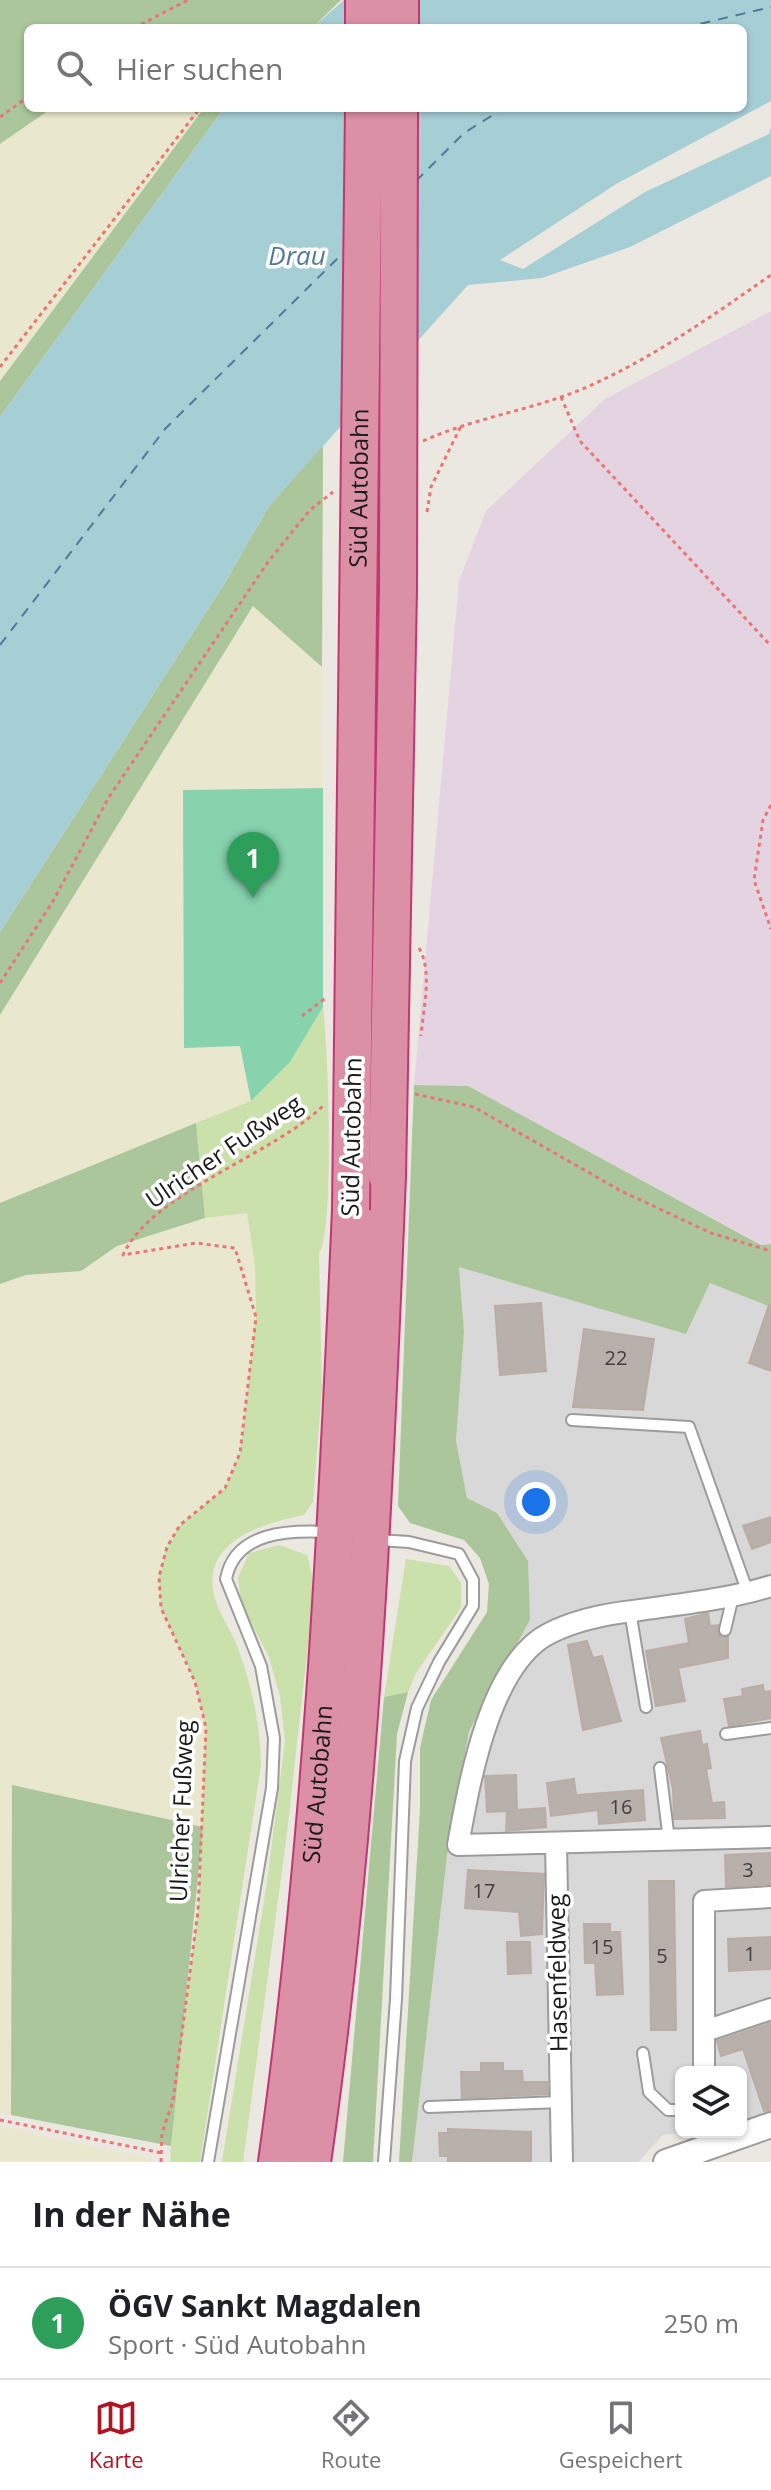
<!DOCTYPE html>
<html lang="de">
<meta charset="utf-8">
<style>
body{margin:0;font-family:"Open Sans",sans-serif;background:#f6f6f6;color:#202124}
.controls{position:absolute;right:24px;bottom:24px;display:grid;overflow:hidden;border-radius:12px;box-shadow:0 2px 6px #0004}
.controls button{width:72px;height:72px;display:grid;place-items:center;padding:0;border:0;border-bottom:2px solid #e0e0e0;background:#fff;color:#202124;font:40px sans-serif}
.you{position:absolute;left:536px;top:1502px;width:28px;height:28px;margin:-20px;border:6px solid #fff;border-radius:50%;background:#1a73e8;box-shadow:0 0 0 12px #1a73e833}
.badge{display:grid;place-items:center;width:52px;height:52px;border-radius:50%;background:#b01523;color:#fff;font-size:26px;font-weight:700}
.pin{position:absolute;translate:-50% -66px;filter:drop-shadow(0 2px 4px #0008)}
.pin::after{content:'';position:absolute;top:42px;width:28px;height:24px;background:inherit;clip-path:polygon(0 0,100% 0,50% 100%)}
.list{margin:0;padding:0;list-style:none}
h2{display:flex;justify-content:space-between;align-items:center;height:104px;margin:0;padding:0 32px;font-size:34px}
h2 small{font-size:26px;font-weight:400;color:#757577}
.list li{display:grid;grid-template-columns:52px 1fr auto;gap:24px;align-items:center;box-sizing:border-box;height:112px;padding:0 32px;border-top:2px solid #e0e0e0}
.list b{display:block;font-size:30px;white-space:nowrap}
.list p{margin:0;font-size:26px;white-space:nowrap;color:#757577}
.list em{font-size:26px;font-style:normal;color:#757577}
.icon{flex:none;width:44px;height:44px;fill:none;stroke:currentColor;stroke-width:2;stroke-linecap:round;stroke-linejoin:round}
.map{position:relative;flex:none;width:771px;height:2162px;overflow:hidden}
.search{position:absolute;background:#fff;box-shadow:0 2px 6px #0004;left:24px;right:24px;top:24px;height:88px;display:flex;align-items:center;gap:20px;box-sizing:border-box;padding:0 28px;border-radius:12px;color:#757577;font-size:30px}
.sheet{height:216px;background:#fff}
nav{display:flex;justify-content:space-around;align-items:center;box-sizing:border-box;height:112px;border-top:2px solid #e0e0e0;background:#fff;font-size:22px;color:#757577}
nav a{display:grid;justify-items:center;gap:4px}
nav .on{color:#b01523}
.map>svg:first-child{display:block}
.residential{fill:#d9d8d8}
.industrial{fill:#e4d4e2}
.farmland{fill:#e9e8ce}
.grass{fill:#cbe1ac}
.forest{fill:#abc69a}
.pitch{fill:#87d3ae}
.water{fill:#a6ced5}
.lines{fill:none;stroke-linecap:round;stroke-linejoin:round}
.ferry{stroke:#507a98;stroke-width:2;stroke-dasharray:10 8;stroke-linecap:butt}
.building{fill:#b8b0ab;stroke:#bbada5;stroke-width:2}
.service-casing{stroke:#9c9c9c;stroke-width:14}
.minor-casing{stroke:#9c9c9c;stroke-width:24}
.tertiary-casing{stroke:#9c9c9c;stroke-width:28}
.motorway-casing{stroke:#c23673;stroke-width:40}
.path{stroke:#ea7574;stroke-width:3;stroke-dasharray:4 4;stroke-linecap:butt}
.service{stroke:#fff;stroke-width:10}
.minor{stroke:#fff;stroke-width:20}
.tertiary{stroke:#fff;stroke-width:24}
.motorway{stroke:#db90a5;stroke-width:36}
.motorway-bridge-casing{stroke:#c23673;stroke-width:40;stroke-linecap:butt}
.motorway-bridge{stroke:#db90a5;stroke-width:36}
.labels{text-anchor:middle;stroke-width:7;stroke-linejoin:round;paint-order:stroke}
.number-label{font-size:20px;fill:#42403f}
.street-label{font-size:24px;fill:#1b1b1b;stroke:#fff}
.water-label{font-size:26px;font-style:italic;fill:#507a98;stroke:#fff}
</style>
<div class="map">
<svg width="771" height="2162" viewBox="0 0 771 2162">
<rect width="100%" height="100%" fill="#ebe7e1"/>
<path class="residential" d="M459,1266l227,68 24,-51 61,24v805l-30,10v-50h-60v60h7l-25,3 -25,27h-226l35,-306 22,-125 61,-111 -33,-107 -30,-15 -11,-57 8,-109z"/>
<path class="industrial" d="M771,311v933l-9,1 -294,-159 -54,-1 45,-504 27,-70 119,-112z"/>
<path class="farmland" d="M52,108h152l-204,273v-237z
M253,605l69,62 1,121 -139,2v258l56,-2 11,55 -251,102v-188z
M247,1213l8,53 1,51 -16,136 -15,35 -45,37 -13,22 -6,61 42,97 3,23 -3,99 -191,-41 -1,329 -11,-2v-829l26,-9 55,-4 36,-25 88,-28z
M0,2126l149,32 2,4h-151z"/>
<path class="grass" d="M323,1007c5,40 12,219 -4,247l3,134 -9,114 -9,13c-40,8 -102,25 -90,80 4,19 19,37 25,56 14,39 21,73 22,114l-61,397h-30l7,-100 21,-151 8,-183 -11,-46 -34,-74 -2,-31 8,-30 13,-22 45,-37 15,-35 16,-136 -1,-51 -8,-53 -42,5 -9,-95 55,-22 39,-39z
M279,1545l28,10 5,20 1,25 -26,233 -44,329h-21l45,-280 18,-141 -5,-44 -11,-40 -28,-54 -3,-25 11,-25z
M406,1559l43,7 12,17v25l-45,65 -8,19 -24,5z"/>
<path class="forest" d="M0,0h341l-29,28h-284v80h24l-52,36z
M204,108h20l-224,309v-36z
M323,445l-1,222 -69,-61 -253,409v-83l223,-346 46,-80z
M414,1085l54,1 293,159 10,-1v63l-61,-24 -24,51 -227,-67 5,65 -8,109 11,57 30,15 31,48 2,59 -61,111 -22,125 -35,306h-13l21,-353v-61l11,-48 56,-88 2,-28 -9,-26 -16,-18 -54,-17 -12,-17z
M196,1123l9,95 -88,28 -36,25 -55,4 -26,9v-81z
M408,1692l-11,42 -24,428h-30l41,-465z
M12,1785l191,42 -32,319 -160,-31z"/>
<path class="pitch" d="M323,788v219l-33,55 -39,39 -11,-55 -56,2 -1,-258z"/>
<path class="water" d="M344,0h427v101l-155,83 -116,76 23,9 122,-77 124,-58 2,-7v49l-141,71 -88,31 -74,7 -199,221 -46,80 -223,346v-515l224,-309h519v-80h-431z"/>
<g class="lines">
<path class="ferry" d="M683,28l88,-21
M416,181l48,-48 40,-25
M0,645l165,-216 181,-179"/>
</g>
<path class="building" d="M541,1303l5,68 -46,4 -5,-69z
M769,1305l2,1v65l-22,-8z
M584,1329l70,10 -11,71 -70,-3z
M771,1517v25l-19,7 -9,-23z
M708,1613l2,13 8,-1 1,10 9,2v21l-50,10 7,33 -29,5 -10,-55 43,-8 -4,-24z
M587,1641l6,17 9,-2 19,65 -38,9 -15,-85z
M763,1685l1,7 7,-1v27l-42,8 -5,-27 19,-3 -1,-7z
M700,1731l2,14 5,-1 4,24 -5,1 6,34 12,-1 1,16 -51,1 -1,-30 -12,-51z
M516,1775l1,35 28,-2 1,19 -40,4 1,-20 -20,1 -2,-36z
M574,1779l2,16 67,-5 2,30 -46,4 -1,-14 -47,6 -4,-33z
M771,1853v31l-45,3 -1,-32z
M468,1870l76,4 -2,60 -21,2 -2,-24 -54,-4z
M649,1881h25l2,149h-25z
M584,1924h26v8h10l3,62 -26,1 -2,-32h-10z
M771,1937v32l-42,2 -1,-32z
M507,1942h23l1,31 -23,1z
M771,2023v87l-7,1 -21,-62 -22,7 -4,-15z
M481,2063h22v8h19l1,11h24l1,12 -86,4 -1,-26h20z
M448,2129l83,3v29l-83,1v-6h-8l-1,-23h9z"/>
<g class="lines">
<defs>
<path id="service" d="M572,1420l117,7 59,166
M378,1540l31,2 50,12 14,26v26l-34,56 -22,46 -12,53 -9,238 -12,163
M630,1611l16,96
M725,1630l8,-34
M726,1734l45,-6
M660,1768l9,72
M643,2053l6,39 19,18h13
M429,2107l132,-5
M208,2162l64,-374 2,-50 -13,-72 -35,-87c9,-48 64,-49 102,-47"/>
<path id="minor" d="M771,1586c-45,14 -92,18 -138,25 -27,3 -59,10 -83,22 -61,30 -81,152 -92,212l313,-8
M556,1843l6,319
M705,2031l66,-22
M704,2072v-171l67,-4"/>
<path id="tertiary" d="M666,2162l105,-37"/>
<g id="motorway">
<path d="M364,28v-28"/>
<path d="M400,28v-28"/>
<path id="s1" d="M277,2162c45,-316 60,-634 74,-952"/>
<path d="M312,2162c47,-327 62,-656 75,-986"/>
</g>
</defs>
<use href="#service" class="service-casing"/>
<use href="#minor" class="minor-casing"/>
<use href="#tertiary" class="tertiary-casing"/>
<use href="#motorway" class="motorway-casing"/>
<path class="path" d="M134,28l54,-28
M0,117l28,-20
M0,367l200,-259
M561,397l19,44 191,205
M423,441c53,-24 111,-31 164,-54 66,-29 125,-71 184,-112
M427,512l4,-25 31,-63
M771,805l-8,15 -9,60 17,49
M419,948c14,23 4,62 2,88
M0,983l52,-80 57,-106 159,-235 42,-52 23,-18
M302,1016l25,-19
M415,1094l59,13 147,84 90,42 60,18
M0,2120l162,33
M161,2162l1,-29 11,-32 25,-190 8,-183 -11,-46 -34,-74 -2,-31 8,-30 13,-22 45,-37 15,-35 16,-136 -21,-69 -39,-5 -73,12c29,-63 151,-100 202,-151"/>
<use href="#service" class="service"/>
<use href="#minor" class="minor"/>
<use href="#tertiary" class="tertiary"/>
<use href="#motorway" class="motorway"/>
<defs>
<g id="motorway-bridge">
<path d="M387,1176l11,-587 1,-481"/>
<path id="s2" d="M351,1210l13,-1102"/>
</g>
</defs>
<use href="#motorway-bridge" class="motorway-bridge-casing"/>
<use href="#motorway-bridge" class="motorway-bridge"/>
</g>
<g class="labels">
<g class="number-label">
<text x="616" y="1365">22</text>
<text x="621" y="1814">16</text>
<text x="748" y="1877">3</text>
<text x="484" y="1898">17</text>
<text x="602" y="1954">15</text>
<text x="750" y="1961">1</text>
<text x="662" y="1963">5</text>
</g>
<g class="street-label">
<text dy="8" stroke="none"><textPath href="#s2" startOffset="722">Süd Autobahn</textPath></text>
<text transform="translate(352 1137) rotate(-89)" y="8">Süd Autobahn</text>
<text transform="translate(224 1152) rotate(-34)" y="8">Ulricher Fußweg</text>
<text dy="8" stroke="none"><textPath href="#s1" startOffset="380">Süd Autobahn</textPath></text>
<text transform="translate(182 1811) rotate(-88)" y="8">Ulricher Fußweg</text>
<text transform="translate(558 1973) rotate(-91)" y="8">Hasenfeldweg</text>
</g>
<g class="water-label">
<text x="297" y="265">Drau</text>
</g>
</g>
</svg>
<div class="controls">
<button><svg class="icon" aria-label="layers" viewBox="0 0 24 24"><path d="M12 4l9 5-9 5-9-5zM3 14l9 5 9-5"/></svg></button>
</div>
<div class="you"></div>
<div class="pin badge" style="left:253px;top:898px;background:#2e9e5b">1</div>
<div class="search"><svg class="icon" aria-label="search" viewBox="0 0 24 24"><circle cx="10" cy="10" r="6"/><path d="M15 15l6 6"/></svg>Hier suchen</div>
</div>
<section class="sheet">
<h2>In der Nähe<small></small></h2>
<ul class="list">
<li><span class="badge" style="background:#2e9e5b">1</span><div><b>ÖGV Sankt Magdalen</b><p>Sport · Süd Autobahn</p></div><em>250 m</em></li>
</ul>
</section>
<nav>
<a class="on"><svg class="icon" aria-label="map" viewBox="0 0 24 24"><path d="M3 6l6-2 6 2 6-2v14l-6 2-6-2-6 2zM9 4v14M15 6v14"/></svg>Karte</a>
<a><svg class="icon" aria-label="directions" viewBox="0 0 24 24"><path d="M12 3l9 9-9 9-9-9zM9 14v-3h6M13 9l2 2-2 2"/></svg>Route</a>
<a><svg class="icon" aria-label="saved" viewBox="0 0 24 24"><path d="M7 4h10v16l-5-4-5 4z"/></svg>Gespeichert</a>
</nav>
